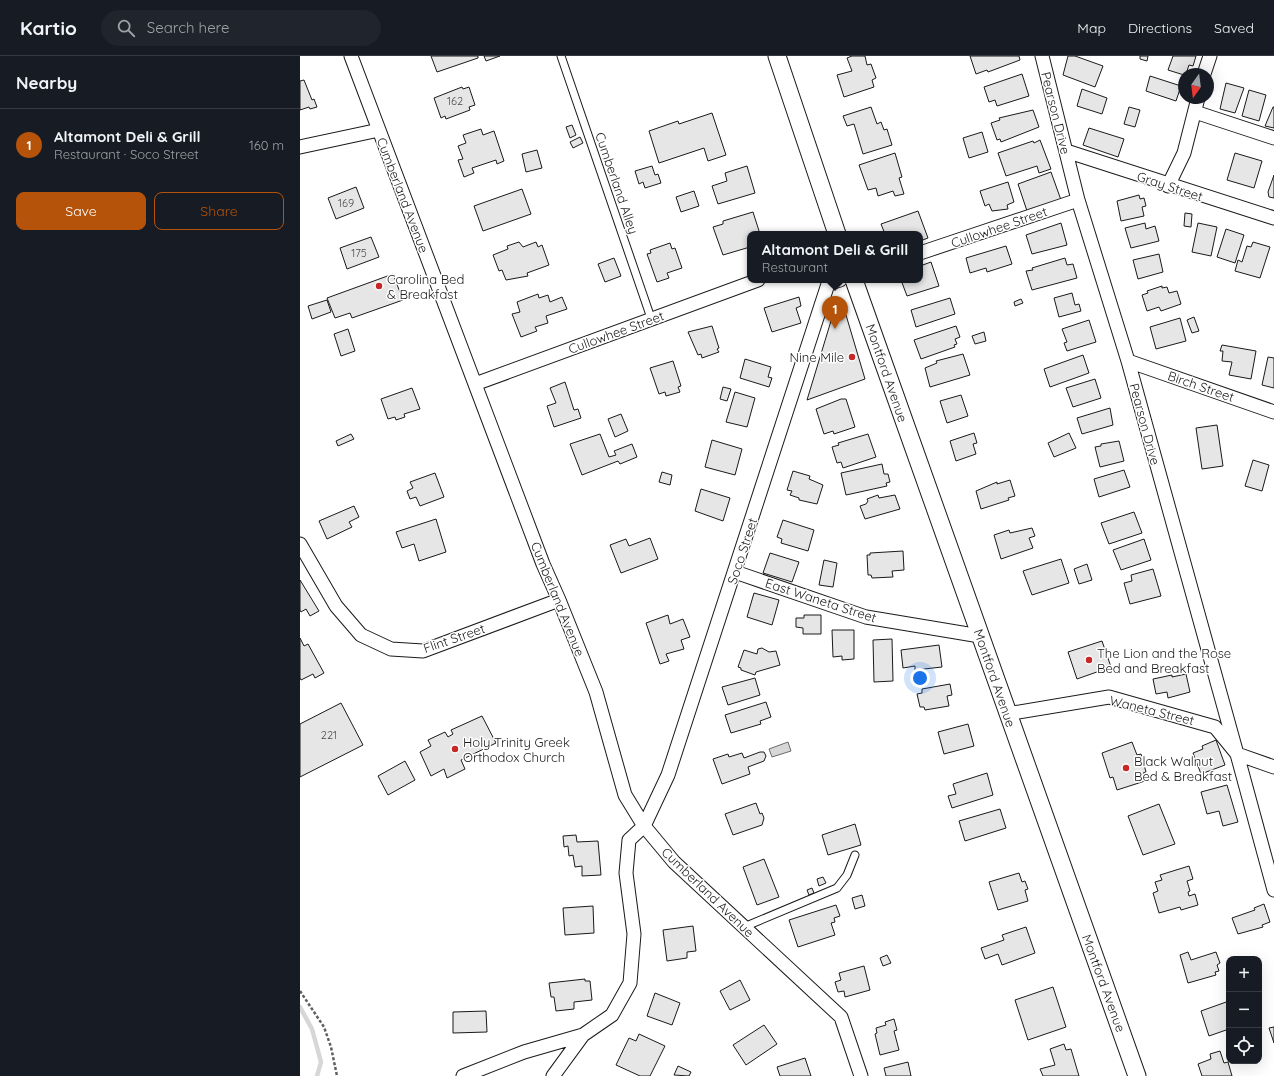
<!DOCTYPE html>
<meta charset="utf-8">
<style>
body{margin:0;font-family:Quicksand,sans-serif;background:#20242c;color:#f1f3f6}
.controls{position:absolute;right:12px;bottom:12px;display:grid;overflow:hidden;border-radius:8px;box-shadow:0 4px 16px #0002}
.controls button{width:36px;height:36px;display:grid;place-items:center;padding:0;border:0;border-bottom:1px solid #363941;background:#171b24;color:#f1f3f6;font:20px sans-serif}
.compass{position:absolute;left:878px;top:12px;width:36px;height:36px;border-radius:50%;background:#171b24;box-shadow:0 4px 16px #0002;rotate:194deg}
.you{position:absolute;left:620px;top:622px;width:14px;height:14px;margin:-10px;border:3px solid #fff;border-radius:50%;background:#1a73e8;box-shadow:0 0 0 6px #1a73e833}
.badge{display:grid;place-items:center;width:26px;height:26px;border-radius:50%;background:#b45309;color:#fff;font-size:13px;font-weight:700}
.pin{position:absolute;translate:-50% -33px;filter:drop-shadow(0 1px 2px #0008)}
.pin::after{content:'';position:absolute;top:21px;width:14px;height:12px;background:inherit;clip-path:polygon(0 0,100% 0,50% 100%)}
.popup{position:absolute;left:447px;top:175px;width:176px;height:52px;box-sizing:border-box;display:grid;place-content:center;border-radius:8px;background:#171b24;filter:drop-shadow(0 1px 3px #0005);font-size:13px;white-space:nowrap;color:#9ea1a6}
.popup b{font-size:15px;color:#f1f3f6}
.popup::after{content:'';position:absolute;left:50%;top:100%;margin-left:-8px;border:8px solid transparent;border-top-color:#171b24}
.list{margin:0;padding:0;list-style:none}
h2{display:flex;justify-content:space-between;align-items:center;height:52px;margin:0;padding:0 16px;font-size:17px}
h2 small{font-size:13px;font-weight:400;color:#9ea1a6}
.list li{display:grid;grid-template-columns:26px 1fr auto;gap:12px;align-items:center;box-sizing:border-box;height:72px;padding:0 16px;border-top:1px solid #363941}
.list b{display:block;font-size:15px;white-space:nowrap}
.list p{margin:0;font-size:13px;white-space:nowrap;color:#9ea1a6}
.list em{font-size:13px;font-style:normal;color:#9ea1a6}
.actions{display:flex;gap:8px;padding:12px 16px}
.actions a{flex:1;padding:9px 0;border:1px solid #b45309;border-radius:8px;text-align:center;font-size:14px;color:#b45309}
.actions .main{background:#b45309;color:#fff}
.icon{flex:none;width:22px;height:22px;fill:none;stroke:currentColor;stroke-width:2;stroke-linecap:round;stroke-linejoin:round}
.map{position:relative;flex:none;width:974px;height:1020px;overflow:hidden}
header{display:flex;align-items:center;gap:24px;box-sizing:border-box;height:56px;padding:0 20px;background:#171b24;border-bottom:1px solid #363941}
header strong{font-size:19px}
nav{display:flex;gap:22px;margin-inline-start:auto;font-size:14px}
.search{width:280px;height:36px;background:#20242c;display:flex;align-items:center;gap:10px;box-sizing:border-box;padding:0 14px;border-radius:22px;color:#9ea1a6;font-size:15px}
main{display:flex}
aside{flex:1;background:#171b24}
.map>svg:first-child{display:block}
.water{fill:#d7d7d7;stroke:#6a6a6a}
.lines{fill:none;stroke-linecap:round;stroke-linejoin:round}
.stream{stroke:#d7d7d7;stroke-width:4.5}
.building{fill:#e6e6e6;stroke:#1a1a1a}
.service-casing{stroke:#1a1a1a;stroke-width:9}
.minor-casing{stroke:#1a1a1a;stroke-width:15}
.tertiary-casing{stroke:#1a1a1a;stroke-width:19}
.path{stroke:#5f5f5f;stroke-width:2.5;stroke-dasharray:3 2;stroke-linecap:butt}
.service{stroke:#fff;stroke-width:7}
.minor{stroke:#fff;stroke-width:13}
.tertiary{stroke:#fff;stroke-width:17}
.poi-dot{fill:#c62828;stroke:#fff;stroke-width:1.5}
.labels{text-anchor:middle;stroke-width:3;stroke-linejoin:round;paint-order:stroke}
.number-label{font-size:11px;fill:#4d4d4d}
.street-label{font-size:13px;fill:#1a1a1a;stroke:#fff}
.poi-label{font-size:13px;fill:#1a1a1a;stroke:#fff;text-anchor:start}
</style>
<header>
<strong>Kartio</strong>
<div class="search"><svg class="icon" aria-label="search" viewBox="0 0 24 24"><circle cx="10" cy="10" r="6"/><path d="M15 15l6 6"/></svg>Search here</div>
<nav><a>Map</a><a>Directions</a><a>Saved</a></nav>
</header>
<main>
<aside>
<h2>Nearby<small></small></h2>
<ul class="list">
<li><span class="badge">1</span><div><b>Altamont Deli &amp; Grill</b><p>Restaurant · Soco Street</p></div><em>160 m</em></li>
</ul>
<div class="actions"><a class="main">Save</a><a>Share</a></div>
</aside>
<div class="map">
<svg width="974" height="1020" viewBox="0 0 974 1020">
<rect width="100%" height="100%" fill="#fff"/>
<path class="water" d="M488,686l3,9 -19,6 -3,-8z"/>
<g class="lines">
<path class="stream" d="M0,951l12,22 9,33 -4,14"/>
</g>
<path class="building" d="M131,0h47v2l-41,14z
M184,0h16l-14,5z
M552,0h13l2,9 4,-1 5,14 -4,2 2,7 -30,10 -7,-22 15,-4 -5,-13z
M670,0h49l1,4 -32,12 -1,-2 -11,4z
M768,0h7l28,10 -8,21 -32,-12z
M840,0h8l-1,5 -7,-2z
M873,0h23l-3,10 -4,-1 -3,9 -2,1 -16,-5z
M722,18l7,22 -32,10 -2,-6 -6,2 -5,-15z
M850,20l31,10 -5,15 -30,-10z
M4,24l8,20 2,-1 3,8 -7,2 -1,-2 -9,3v-29z
M926,27l18,5 -9,25 -15,-4z
M162,31l1,2 6,-2 6,18 -6,2 1,3 -24,9 -1,-3 -4,2 -7,-20z
M782,33l25,9 -5,16 -25,-8z
M949,34l17,5 -7,26 -17,-5z
M571,51l6,17 4,-2 3,8 3,-1 5,16 -29,9 -9,-30 -7,2 -4,-10z
M829,51l11,3 -5,17 -11,-3z
M973,51h1v21l-9,-2z
M733,54l6,17 -38,15 -1,-3 -3,1 -6,-17 9,-3 -1,-2z
M412,57l14,42 -18,6 -4,-13 -45,15 -10,-32 29,-10 1,3z
M272,69l4,10 -6,3 -4,-11z
M789,72l35,11 -6,18 -35,-12z
M181,73l2,6 11,-4 10,30 -7,3 -1,-4 -24,8 2,5 -10,4 -6,-17 5,-1 -5,-13 8,-3 -3,-8z
M682,76l6,20 -19,6 -6,-20z
M280,81l3,6 -10,5 -3,-6z
M740,84l11,29 -12,4 -2,-7 -31,10 -8,-23 35,-12 1,2z
M237,94l5,18 -16,4 -4,-18z
M595,97l7,24 -3,1 5,16 -9,2 -2,-5 -15,5 -2,-8 -8,2 -9,-25z
M935,97l27,8 -8,27 -27,-8z
M352,110l3,9 3,-1 3,9 -16,5 -2,-6 -4,2 -4,-13z
M447,110l8,27 -37,11 -6,-18 15,-5 -2,-8z
M751,116l10,28 -34,11 -9,-27z
M974,119v23l-5,-1 -1,-5z
M708,126l6,20 -7,3 1,4 -16,2 -3,-7 -4,2 -5,-15z
M56,131l8,21 -28,11 -8,-21z
M222,133l9,25 -48,17 -9,-25z
M394,135l5,15 -18,6 -5,-15z
M839,139l1,4 4,-1 2,8 -4,1 2,9 -23,5 -4,-20z
M618,155l10,27 -8,3v-7h-35l-4,-10z
M453,156l7,22h-10v13l-27,8 -10,-28 10,-3v-3z
M885,157l7,1 -1,13 -7,-1z
M761,167l6,22 -35,9 -6,-19z
M845,167l1,6 9,-3 4,15 -28,7 -6,-20z
M898,167l19,4 -6,29 -19,-4z
M926,173l18,6 -9,28 -18,-6z
M71,181l8,20 -32,12 -7,-21z
M219,186l4,5 13,-5 2,5 4,-2 7,20 -22,8 1,3 -22,4 -4,-10 -3,1 -6,-16 15,-6 -1,-3z
M953,186l17,5 -10,31 -25,-7 3,-11 4,2 5,-16 4,1z
M370,187l2,6 3,-1 7,20 -15,5 2,5 -12,4 -10,-28 4,-1 -1,-3z
M706,190l6,18 -25,8 -1,-4 -16,5 -4,-15z
M859,198l4,18 -25,7 -5,-19z
M314,202l7,18 -16,6 -7,-18z
M765,202l2,7 6,-1 4,14 -45,12 -6,-19 7,-1 -1,-2z
M631,206l8,24 -32,10 -6,-16h19v-14z
M93,218l10,26 -51,18 -2,-5 -15,5 -8,-20z
M862,230v2l5,-1 2,6 8,-2 4,13 -20,7 -2,-4 -12,4 -5,-16 6,-2 -1,-2z
M772,237l3,12 4,-1 2,7 -22,6 -5,-19z
M238,238l1,4 9,-3 2,7 12,-5 5,12 -21,7 2,7 -13,4 2,4 -16,6 -9,-23 8,-2 -3,-10z
M499,241l2,9 -5,2 5,15 -29,9 -8,-24z
M650,242l5,16 -39,13 -5,-17z
M721,243l2,4 -8,3 -1,-4z
M27,244l4,12 -19,7 -4,-13z
M534,255l12,4 19,64 -58,21z
M894,261l5,14 -7,2 -5,-13z
M880,262l6,23 -30,8 -6,-22z
M789,264l7,22 -29,9 -3,-8 3,-1 -5,-13z
M412,270l7,22 -2,1 2,3 -17,6 -1,-4 -3,1 -10,-23z
M656,270l4,11 -5,2 2,5 -3,1 1,2 -34,12 -7,-19z
M48,273l7,22 -14,5 -7,-22z
M684,276l2,9 -11,3 -3,-8z
M922,289l34,6 -5,28 -22,-4 3,-13 -10,-1 1,-10h-3z
M663,298l7,21 -40,12 -5,-19 12,-5 -1,-2z
M783,299l6,18 -39,14 -6,-18z
M968,301l6,1v30l-12,-3z
M445,303l26,8 -3,10 4,1 -3,9 -29,-9z
M373,305l8,25 -3,1 2,5 -14,4 -1,-4 -6,2 -9,-26z
M795,323l6,19 -28,9 -7,-19z
M265,326l9,28 4,-1 3,9 -27,9 -7,-21 9,-3 -6,-15z
M423,331l8,2 -4,12 -7,-2z
M112,332l8,21 -16,5 1,3 -9,3 -1,-3 -7,2 -7,-20z
M435,336l20,6 -8,29 -21,-5z
M661,339l7,21 -21,7 -7,-22z
M541,343h5l9,28 -21,7 -1,-3 -9,3 -8,-25z
M810,352l3,17 -31,9 -5,-16z
M321,358l7,17 -13,6 -7,-18z
M917,369l6,41 -21,3 -6,-41z
M674,377l3,10 -4,1 3,10 -20,7 -6,-20z
M769,377l7,15 -22,9 -6,-14z
M51,378l3,5 -16,7 -2,-5z
M300,378l9,23 7,-2 -2,-4 18,-7 5,13 -17,7 -2,-3 -36,14 -12,-31z
M568,378l8,23 -33,11 -2,-6 -4,1 -5,-16 7,-2 -1,-2z
M412,384l30,9 -7,26 -30,-8z
M819,385l5,20 -24,6 -5,-20 6,-1v-2z
M953,404l16,5 -7,26 -17,-5z
M582,408l2,10h4l2,8 -4,1 1,3 -41,9 -5,-22z
M824,414l6,17 -31,10 -5,-18z
M493,415l17,5 -1,3 14,6 -6,19 -18,-4v-2l-9,-3 2,-4 -5,-1z
M362,416l10,3 -2,10 -11,-3z
M135,417l9,24 -24,9 -4,-9 -6,2 -3,-8 6,-3 -3,-6z
M710,424l5,16 -7,2 1,2 -28,9 -5,-18 21,-9v2z
M401,433l29,9 -7,23 -28,-10z
M578,439l1,3 16,-3 5,14 -35,10 -5,-13 6,-2 2,-3 -1,-2z
M54,450l5,11 -10,5 3,5 -25,12 -8,-18z
M834,456l8,21 -33,11 -8,-21z
M136,463l10,33 -27,9 -5,-17 -12,4 -6,-16z
M483,464l31,10 -6,21 -27,-8 1,-4 -5,-2z
M732,472l3,8 -6,2 4,10 -32,11 -7,-24 15,-5 1,3z
M350,482l8,21 -37,14 -11,-28 16,-6 3,7z
M844,483l7,21 -30,10 -8,-20z
M603,495l1,19 -12,1 1,6 -21,1 -1,-3h-3l-1,-20h3v-2z
M470,497l29,9 -7,20 -29,-9z
M761,503l8,24 -37,12 -9,-24z
M524,504l13,3 -4,24 -14,-2z
M787,508l5,16 -13,4 -5,-15z
M853,513l8,27 -31,8 -6,-21 8,-2 -1,-6z
M0,524l19,31 -9,5 -4,-7 -5,3 -1,-2z
M454,537l25,7 -7,25 -25,-8z
M368,559l2,9 13,-5 7,18 -9,3 3,9 -18,5 3,7 -9,3 -14,-41z
M504,559h17v19h-18v-6l-7,-1v-9h8z
M532,574h22v29l-12,1v-4l-9,1z
M0,582l4,8 4,-2 16,29 -9,5 -2,-4 -12,6 -1,-2z
M592,583l1,42 -19,1 -1,-42z
M802,585l9,26 -34,12 -9,-27z
M639,589l3,22 -27,3v-4l-12,2 -2,-18z
M462,592l7,4 7,-1 4,14 -24,7 -1,3 -14,-5v-2l-3,-1 6,-17 13,4 1,-5z
M886,618l4,18 -22,6 -1,-6 -11,2 -3,-15 19,-4v2z
M455,622l5,17 -32,10 -6,-18z
M650,628l2,11 -5,1 2,10 -24,4 -1,-3h-4l-3,-13 5,-1v-4z
M466,646l5,15 -11,4 1,3 -30,9 -6,-18z
M41,647l22,42 -63,32v-53z
M182,660l14,27 -35,17 4,9 -18,9 -3,-9 -13,7 -11,-24 11,-6 -3,-6 17,-8 3,5 5,-3 -2,-4z
M668,668l6,22 -30,8 -6,-22z
M916,684l9,25 -24,9 -8,-21 10,-4 -1,-3z
M832,686l5,13 4,-1 5,18 -3,1 2,8 -28,9 -4,-13 -3,1 -8,-25z
M460,696h4l2,4 -2,5 -16,6 2,7 -28,10 -9,-25 15,-5 1,3 13,-4 2,5z
M105,705l10,19 -27,15 -10,-19z
M687,717l6,22 -41,13 -4,-12 8,-2 -3,-10z
M927,729l11,37 -15,4 -4,-15 -12,3 -6,-22z
M456,747l4,11 2,-1 2,5 -2,7 -29,10 -8,-21z
M859,748l16,40 -32,11 -15,-39z
M700,753l6,19 -41,13 -6,-20z
M555,768l6,21 -33,10 -6,-20z
M276,779l1,7 21,-1 3,34 -19,1v-10l-7,1 -2,-12 -4,1 -1,-10 -4,1 -1,-11z
M464,803l15,38 -22,8 -14,-38z
M889,810l4,13 -6,2 3,10 -2,1 1,4 6,-2 3,11 -17,5 -1,-3 -21,6 -6,-20 5,-2 -3,-9 7,-2 -2,-5z
M719,817l3,9 3,-1 3,8 -3,1 3,11 -30,9 -9,-28z
M523,821l3,6 -7,3 -2,-7z
M512,832l2,5 -5,2 -2,-5z
M562,839l3,11 -10,3 -3,-11z
M964,848l6,18 -8,3 1,2 -25,7 -6,-16 23,-8 -1,-2z
M536,849l4,11 -6,2 1,4 -4,1 4,12 -37,12 -9,-27z
M293,850l1,27 -29,2 -2,-27z
M393,870l3,25 -9,1v6l-20,3 -4,-31z
M726,871l9,26 -33,12 -4,-11 -13,5 -4,-11 23,-8 -2,-5z
M888,896l3,8 25,-8 4,11 -3,2 2,6 -4,1 1,3 -28,8 -8,-28z
M587,899l4,8 -8,3 -3,-8z
M564,910l6,24 -25,7 -1,-6 -6,1 -3,-10 6,-2 -2,-7z
M285,923v2h5l2,19 -18,2v7l-18,2 -2,-14h-3l-2,-14z
M440,924l10,20 -20,10 -10,-19z
M753,931l13,40 -38,13 -13,-40z
M355,937l25,10 -8,22 -25,-9z
M929,945v28l-20,7 -8,-25z
M186,955l1,21 -34,1v-21z
M594,963l3,11 -3,1 5,19 -19,5 -5,-21 2,-1 -1,-5 10,-3 -1,-3z
M464,969l13,19 -31,21 -13,-20z
M974,971v16l-5,-15z
M339,978l26,12 -15,30h-10l-24,-11 13,-27 7,3z
M764,988l2,6 5,-1 8,27h-36l-3,-7 15,-4 -5,-16z
M920,995l4,12 4,-1 4,14h-30l-4,-12 13,-5 -1,-5z
M505,1002l6,18h-31l-3,-9z
M608,1006l3,14h-25l-2,-8z
M378,1010l13,6 -2,4 -15,-1z"/>
<g class="lines">
<defs>
<path id="service" d="M261,0l90,262
M444,871l93,-39 10,-13 8,-20"/>
<path id="minor" d="M51,0l192,508 16,36 37,92 29,103 19,31 30,36 167,155 20,59
M742,0l36,144 50,161 109,393 37,13
M904,18l6,-18
M895,56l79,26
M0,91l79,-17
M766,95l208,67
M868,130l16,-33 14,-55
M620,197l158,-53
M828,305l146,51
M175,328l283,-104
M0,488l36,62 25,29 30,14 32,2 136,-51
M435,516l131,45 114,19
M707,658l102,-17 106,30 22,27 37,136
M163,1020l61,-24 59,-17
M253,1020l30,-41 29,-20 18,-32 4,-49 -8,-61 3,-33 15,-14 24,-51 160,-491 12,-4"/>
<path id="tertiary" d="M477,0l60,178
M554,224l283,796"/>
</defs>
<use href="#service" class="service-casing"/>
<use href="#minor" class="minor-casing"/>
<use href="#tertiary" class="tertiary-casing"/>
<path class="path" d="M0,935l24,36 7,20 6,29"/>
<use href="#service" class="service"/>
<use href="#minor" class="minor"/>
<use href="#tertiary" class="tertiary"/>
</g>
<g class="poi-dot">
<circle cx="79" cy="230" r="4"/>
<circle cx="552" cy="301" r="4"/>
<circle cx="789" cy="604" r="4"/>
<circle cx="155" cy="693" r="4"/>
<circle cx="826" cy="712" r="4"/>
</g>
<g class="labels">
<g class="number-label">
<text x="155" y="49">162</text>
<text x="46" y="151">169</text>
<text x="59" y="201">175</text>
<text x="29" y="683">221</text>
</g>
<g class="street-label">
<text transform="translate(756 57) rotate(76)" y="5">Pearson Drive</text>
<text transform="translate(317 127) rotate(71)" y="5">Cumberland Alley</text>
<text transform="translate(870 130) rotate(18)" y="5">Gray Street</text>
<text transform="translate(103 139) rotate(69)" y="5">Cumberland Avenue</text>
<text transform="translate(699 171) rotate(-19)" y="5">Cullowhee Street</text>
<text transform="translate(316 276) rotate(-20)" y="5">Cullowhee Street</text>
<text transform="translate(587 317) rotate(71)" y="5">Montford Avenue</text>
<text transform="translate(901 330) rotate(19)" y="5">Birch Street</text>
<text transform="translate(845 368) rotate(75)" y="5">Pearson Drive</text>
<text transform="translate(442 495) rotate(-72)" y="5">Soco Street</text>
<text transform="translate(258 543) rotate(68)" y="5">Cumberland Avenue</text>
<text transform="translate(521 544) rotate(18)" y="5">East Waneta Street</text>
<text transform="translate(154 582) rotate(-19)" y="5">Flint Street</text>
<text transform="translate(695 622) rotate(71)" y="5">Montford Avenue</text>
<text transform="translate(852 654) rotate(14)" y="5">Waneta Street</text>
<text transform="translate(408 836) rotate(44)" y="5">Cumberland Avenue</text>
<text transform="translate(804 927) rotate(70)" y="5">Montford Avenue</text>
</g>
<g class="poi-label">
<text x="87" y="228">Carolina Bed<tspan x="87" dy="15">&amp; Breakfast</tspan></text>
<text x="544" y="306" text-anchor="end">Nine Mile</text>
<text x="797" y="602">The Lion and the Rose<tspan x="797" dy="15">Bed and Breakfast</tspan></text>
<text x="163" y="691">Holy Trinity Greek<tspan x="163" dy="15">Orthodox Church</tspan></text>
<text x="834" y="710">Black Walnut<tspan x="834" dy="15">Bed &amp; Breakfast</tspan></text>
</g>
</g>
</svg>
<div class="controls">
<button>+</button>
<button>−</button>
<button><svg class="icon" aria-label="locate" viewBox="0 0 24 24"><circle cx="12" cy="12" r="6"/><path d="M12 2v4M12 18v4M2 12h4M18 12h4"/></svg></button>
</div>
<svg class="compass" viewBox="-18 -18 36 36"><path d="M0-13l5 13h-10z" fill="#e53935"/><path d="M0 13l5-13h-10z" fill="#9ea1a6"/></svg>
<div class="you"></div>
<div class="pin badge" style="left:535px;top:273px">1</div>
<div class="popup"><b>Altamont Deli &amp; Grill</b>Restaurant</div>
</div>
</main>
